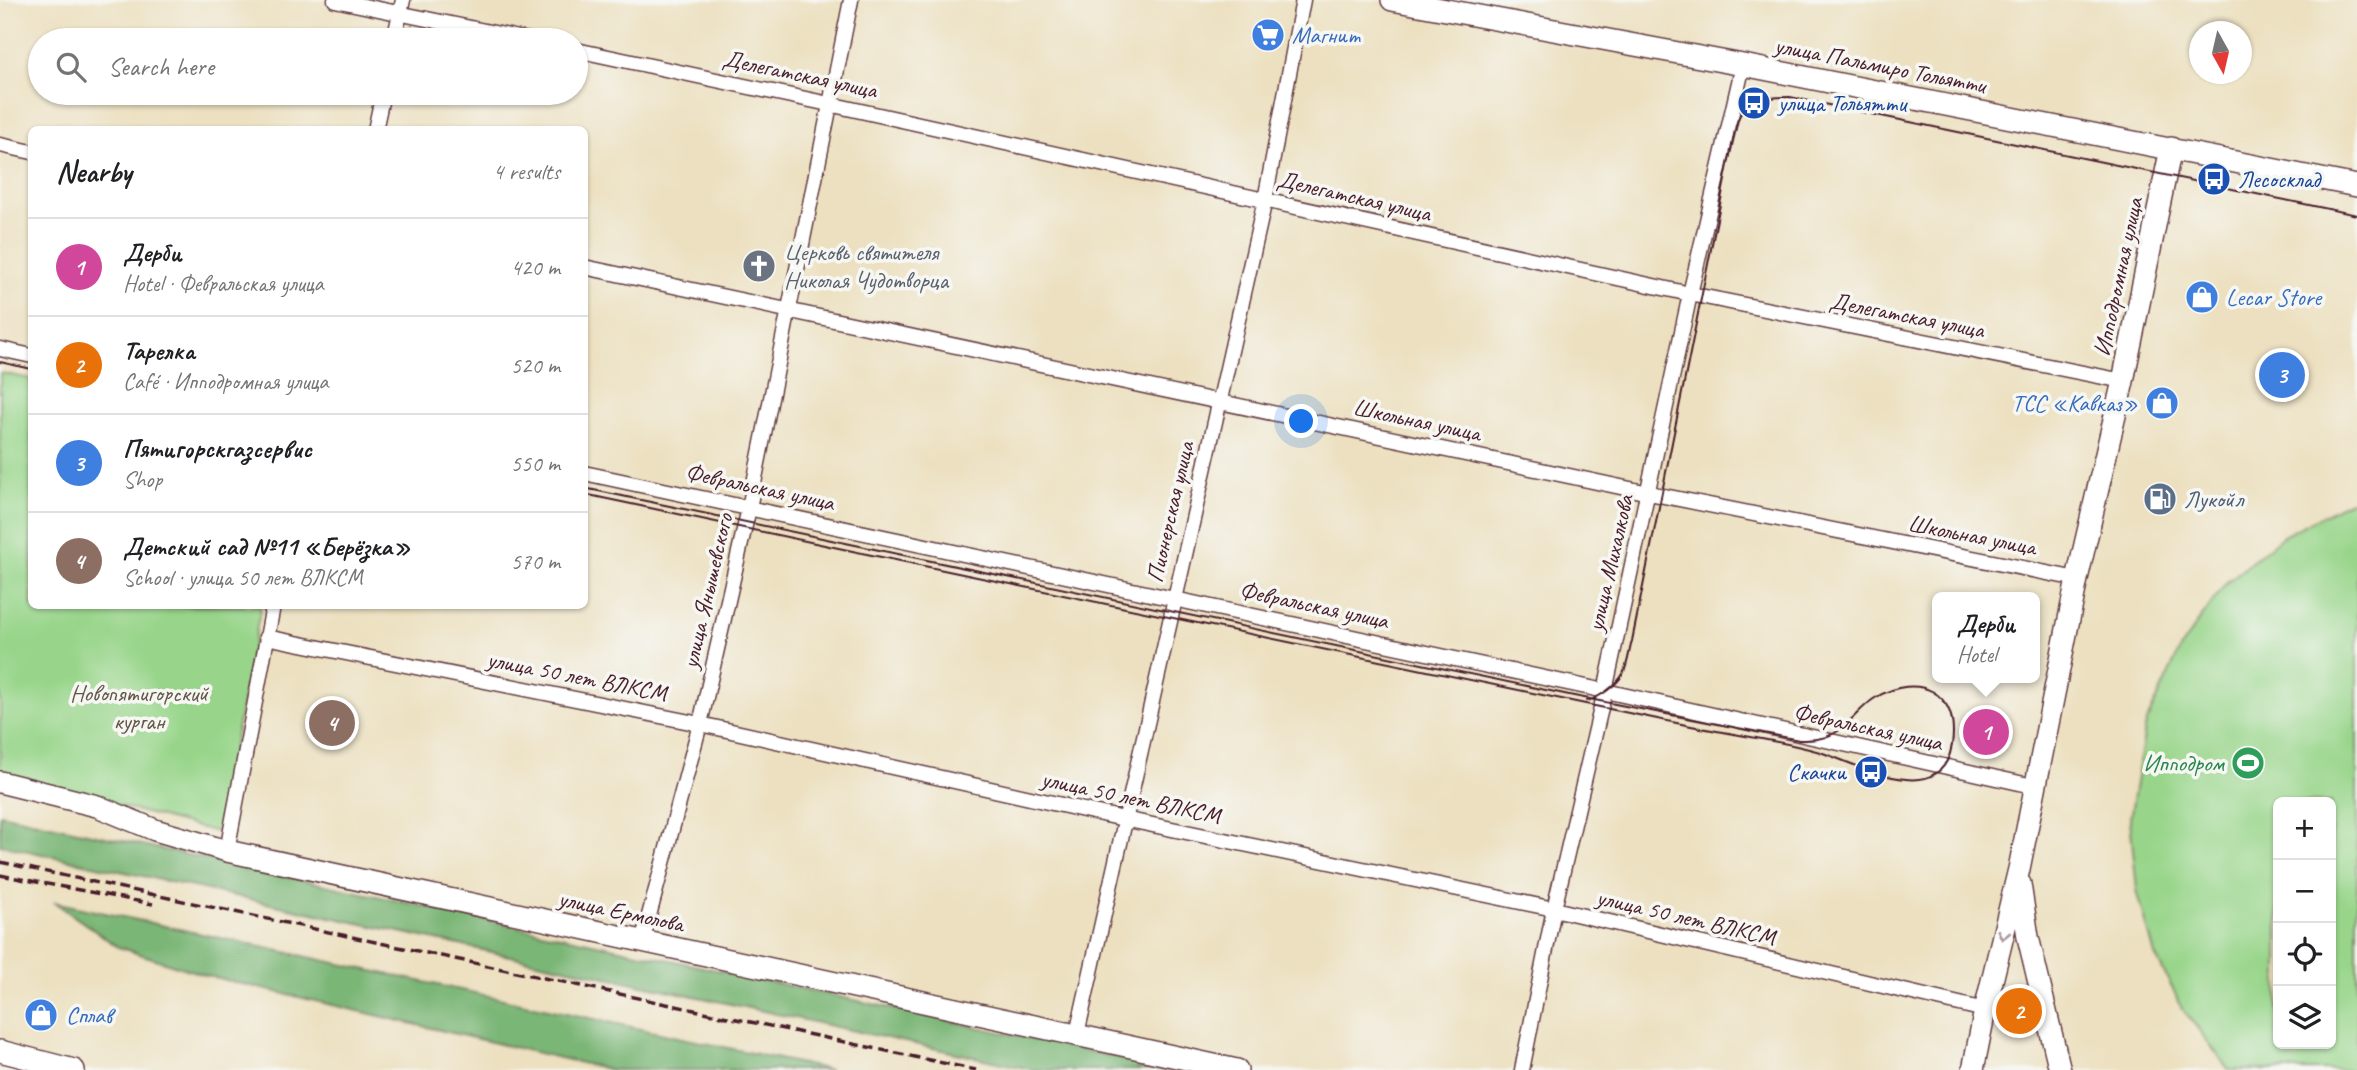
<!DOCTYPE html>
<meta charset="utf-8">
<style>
body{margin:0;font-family:Caveat,sans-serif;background:#f6f6f6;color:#202124}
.controls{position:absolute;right:21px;bottom:21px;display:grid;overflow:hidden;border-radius:10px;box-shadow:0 2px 5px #0004}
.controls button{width:63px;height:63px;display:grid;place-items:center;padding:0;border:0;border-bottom:2px solid #e0e0e0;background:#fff;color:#202124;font:35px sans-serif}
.compass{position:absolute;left:2189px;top:21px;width:63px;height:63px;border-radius:50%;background:#fff;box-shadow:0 2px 5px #0004;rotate:172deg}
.you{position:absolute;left:1302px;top:422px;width:24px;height:24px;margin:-18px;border:5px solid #fff;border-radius:50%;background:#1a73e8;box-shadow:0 0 0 10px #1a73e833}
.badge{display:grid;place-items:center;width:46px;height:46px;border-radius:50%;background:#2563eb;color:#fff;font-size:23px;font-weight:700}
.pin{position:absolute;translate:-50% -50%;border:4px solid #fff;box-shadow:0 2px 7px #0006}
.popup{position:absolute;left:1932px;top:592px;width:108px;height:91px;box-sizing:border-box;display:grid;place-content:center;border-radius:10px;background:#fff;filter:drop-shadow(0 2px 5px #0005);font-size:23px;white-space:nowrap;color:#757577}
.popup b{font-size:26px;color:#202124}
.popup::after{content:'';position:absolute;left:50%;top:100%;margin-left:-14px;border:14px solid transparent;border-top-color:#fff}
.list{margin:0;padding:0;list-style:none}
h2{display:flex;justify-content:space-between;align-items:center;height:91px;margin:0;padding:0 28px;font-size:30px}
h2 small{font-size:23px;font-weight:400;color:#757577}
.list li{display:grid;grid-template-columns:46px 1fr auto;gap:21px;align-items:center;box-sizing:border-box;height:98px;padding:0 28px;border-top:2px solid #e0e0e0}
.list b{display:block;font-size:26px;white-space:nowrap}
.list p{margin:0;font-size:23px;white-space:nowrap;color:#757577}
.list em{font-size:23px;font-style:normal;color:#757577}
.icon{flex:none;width:38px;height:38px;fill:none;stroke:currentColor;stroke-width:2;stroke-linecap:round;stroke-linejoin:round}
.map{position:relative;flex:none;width:2357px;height:1070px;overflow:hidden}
.search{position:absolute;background:#fff;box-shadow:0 2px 5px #0004;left:28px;top:28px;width:560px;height:77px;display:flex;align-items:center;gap:18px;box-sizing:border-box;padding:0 24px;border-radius:38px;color:#757577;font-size:26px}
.panel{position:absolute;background:#fff;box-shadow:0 2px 5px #0004;left:28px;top:126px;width:560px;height:483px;border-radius:10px}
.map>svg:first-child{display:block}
.green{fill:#98d58a;stroke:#717a5a;stroke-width:2;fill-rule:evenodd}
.forest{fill:#7ab676;stroke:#626a50;stroke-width:2}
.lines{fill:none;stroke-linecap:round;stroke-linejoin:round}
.street-casing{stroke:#623c41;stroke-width:17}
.secondary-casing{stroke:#623c41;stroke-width:24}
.street{stroke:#fff;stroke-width:14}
.secondary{stroke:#fff;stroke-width:21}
.tram{stroke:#4a1f2b;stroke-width:2}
.rail{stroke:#4a1f2b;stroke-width:3.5;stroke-dasharray:10 5;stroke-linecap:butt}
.oneway{stroke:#ae9aa0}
.labels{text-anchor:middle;stroke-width:7;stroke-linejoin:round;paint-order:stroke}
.shop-label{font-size:24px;fill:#366cbe;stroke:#f6f6f2;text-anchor:start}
.street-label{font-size:24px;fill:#4a1f2b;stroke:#f6f6f2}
.transit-label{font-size:24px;fill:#164399;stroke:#f6f6f2;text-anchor:start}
.worship-label{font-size:24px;fill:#5b616d;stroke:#f6f6f2;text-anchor:start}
.service-label{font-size:24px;fill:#4e5e75;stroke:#f6f6f2;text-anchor:start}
.park-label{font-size:24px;fill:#615648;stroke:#f6f6f2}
.leisure-label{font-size:24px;fill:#27864d;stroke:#f6f6f2;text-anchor:end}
</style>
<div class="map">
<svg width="2357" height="1070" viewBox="0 0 2357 1070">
<rect width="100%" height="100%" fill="#f6f6f2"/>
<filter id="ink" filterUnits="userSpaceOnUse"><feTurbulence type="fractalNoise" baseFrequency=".0143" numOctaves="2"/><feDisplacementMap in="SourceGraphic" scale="14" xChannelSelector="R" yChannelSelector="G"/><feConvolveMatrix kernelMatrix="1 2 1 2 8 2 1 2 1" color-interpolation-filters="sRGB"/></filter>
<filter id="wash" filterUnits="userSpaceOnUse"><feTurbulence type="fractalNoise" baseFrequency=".00686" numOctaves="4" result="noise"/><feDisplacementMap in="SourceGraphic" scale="28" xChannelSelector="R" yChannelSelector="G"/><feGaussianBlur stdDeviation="1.57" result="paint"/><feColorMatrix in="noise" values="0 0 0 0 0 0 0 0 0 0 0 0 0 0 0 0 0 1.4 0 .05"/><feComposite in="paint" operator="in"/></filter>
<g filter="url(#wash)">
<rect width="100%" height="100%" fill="#ece0c0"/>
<path class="green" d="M0,373l31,6 1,227h229l-44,226 -217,-58z
M2357,500v570h-128l-46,-61 -28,-54 -18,-65 -7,-71 16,-96 36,-78 44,-62 57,-47 65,-34zM2278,802h53v242h-53z"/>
<path class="forest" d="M0,814l1175,256h-141l-1034,-225z
M54,902l776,168h-219l-403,-94 -90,-29z"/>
</g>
<g filter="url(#ink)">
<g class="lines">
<defs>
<path id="street" d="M335,0l193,40
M394,40l9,-40
M576,50l253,54 861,190 433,87
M375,130l8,-37
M0,145l32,7
M584,267l1065,226 428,86
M0,349l32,7
M584,473l1021,218 428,95
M266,637l434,87 424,95 430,90 431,101
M227,851l46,-245
M642,942l58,-218 49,-216 102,-508
M1077,1034l188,-834 38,-200
M1522,1070l32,-161 51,-218 85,-397 53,-229"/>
<path id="secondary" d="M1392,0l351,65 614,121
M0,782l97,24 58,24 72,21 1010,219
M2020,884l8,53 32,133
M0,1051l74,19
M1973,1070l12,-60 34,-141 58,-290 46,-198 48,-233"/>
</defs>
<use href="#street" class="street-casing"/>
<use href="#secondary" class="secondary-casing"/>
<use href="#street" class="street"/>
<use href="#secondary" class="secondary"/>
<path class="tram" d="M0,362l32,7
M584,488l990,208 225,44c14,0 27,-1 39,-9 14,-10 23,-24 37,-33 43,-26 85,-7 77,47 -11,66 -95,19 -132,7 -41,-12 -86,-17 -129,-26 -369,-74 -738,-154 -1107,-232
M1587,701c12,-3 30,-16 36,-27 5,-10 6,-23 9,-33l104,-516c7,-27 30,-28 54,-28l567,118"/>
<path class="rail" d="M0,862l976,208
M0,875l153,29"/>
</g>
<defs><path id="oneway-chevron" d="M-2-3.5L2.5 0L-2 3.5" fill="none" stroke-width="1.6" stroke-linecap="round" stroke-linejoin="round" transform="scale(1.75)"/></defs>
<use class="oneway" href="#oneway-chevron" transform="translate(2003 935) rotate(103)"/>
</g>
<defs>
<symbol id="supermarket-disc" viewBox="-11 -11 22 22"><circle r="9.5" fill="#3f7fe0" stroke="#f6f6f2"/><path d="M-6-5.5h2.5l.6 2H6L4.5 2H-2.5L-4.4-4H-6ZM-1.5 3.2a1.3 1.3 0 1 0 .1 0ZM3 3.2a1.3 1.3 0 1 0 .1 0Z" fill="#fff"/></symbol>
<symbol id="bus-disc" viewBox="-11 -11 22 22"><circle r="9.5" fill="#1a4fb4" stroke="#f6f6f2"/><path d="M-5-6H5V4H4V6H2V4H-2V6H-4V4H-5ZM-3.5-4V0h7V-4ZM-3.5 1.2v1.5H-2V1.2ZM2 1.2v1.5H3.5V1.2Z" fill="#fff"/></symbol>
<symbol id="church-disc" viewBox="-11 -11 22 22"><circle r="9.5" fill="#6b7280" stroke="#f6f6f2"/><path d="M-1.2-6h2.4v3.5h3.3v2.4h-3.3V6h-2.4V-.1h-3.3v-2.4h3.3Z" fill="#fff"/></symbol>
<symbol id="shop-disc" viewBox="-11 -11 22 22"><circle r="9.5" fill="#3f7fe0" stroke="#f6f6f2"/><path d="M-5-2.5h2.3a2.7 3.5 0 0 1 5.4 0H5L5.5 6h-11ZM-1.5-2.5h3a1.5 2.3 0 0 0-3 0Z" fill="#fff"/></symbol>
<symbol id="fuel-disc" viewBox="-11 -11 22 22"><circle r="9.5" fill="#5c6f8a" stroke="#f6f6f2"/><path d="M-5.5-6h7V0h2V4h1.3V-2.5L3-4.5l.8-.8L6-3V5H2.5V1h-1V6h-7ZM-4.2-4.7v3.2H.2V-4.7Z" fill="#fff"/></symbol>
<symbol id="stadium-disc" viewBox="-11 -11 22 22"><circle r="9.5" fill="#2e9e5b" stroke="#f6f6f2"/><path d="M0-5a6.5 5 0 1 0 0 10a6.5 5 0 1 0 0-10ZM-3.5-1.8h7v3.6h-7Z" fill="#fff"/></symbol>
</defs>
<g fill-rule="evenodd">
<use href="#supermarket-disc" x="1249" y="16" width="38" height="38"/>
<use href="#bus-disc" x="1735" y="84" width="38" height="38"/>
<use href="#bus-disc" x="2195" y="160" width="38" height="38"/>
<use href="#church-disc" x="740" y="247" width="38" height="38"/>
<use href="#shop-disc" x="2183" y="278" width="38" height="38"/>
<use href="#shop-disc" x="2143" y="384" width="38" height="38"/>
<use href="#fuel-disc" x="2141" y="480" width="38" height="38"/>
<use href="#stadium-disc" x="2229" y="744" width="38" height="38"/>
<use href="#bus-disc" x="1852" y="753" width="38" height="38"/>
<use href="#shop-disc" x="22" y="996" width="38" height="38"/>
</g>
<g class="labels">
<g class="shop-label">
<text x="1292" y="43">Магнит</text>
<text x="2226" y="305">Lecar Store</text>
<text x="2138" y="411" text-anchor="end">ТСС «Кавказ»</text>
<text x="66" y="1023">Сплав</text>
</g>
<g class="street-label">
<text transform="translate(1880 65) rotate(11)" y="8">улица Пальмиро Тольятти</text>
<text transform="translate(800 74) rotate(12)" y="8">Делегатская улица</text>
<text transform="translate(1354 196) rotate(13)" y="8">Делегатская улица</text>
<text transform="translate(2118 277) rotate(-78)" y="8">Ипподромная улица</text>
<text transform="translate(1907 315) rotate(11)" y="8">Делегатская улица</text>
<text transform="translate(1417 420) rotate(12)" y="8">Школьная улица</text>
<text transform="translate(760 487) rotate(12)" y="8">Февральская улица</text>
<text transform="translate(1170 512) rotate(-77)" y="8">Пионерская улица</text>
<text transform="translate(1972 535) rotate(11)" y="8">Школьная улица</text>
<text transform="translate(1610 563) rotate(-77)" y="8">улица Михалкова</text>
<text transform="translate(707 591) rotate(-77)" y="8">улица Янышевского</text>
<text transform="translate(1314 605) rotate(12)" y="8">Февральская улица</text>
<text transform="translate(577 676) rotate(11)" y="8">улица 50 лет ВЛКСМ</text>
<text transform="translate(1868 727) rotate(12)" y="8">Февральская улица</text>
<text transform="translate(1131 797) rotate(12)" y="8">улица 50 лет ВЛКСМ</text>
<text transform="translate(621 911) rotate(12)" y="8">улица Ермолова</text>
<text transform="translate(1686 917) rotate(13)" y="8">улица 50 лет ВЛКСМ</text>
</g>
<g class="transit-label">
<text x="1778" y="111">улица Тольятти</text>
<text x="2238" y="187">Лесосклад</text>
<text x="1846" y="780" text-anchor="end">Скачки</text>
</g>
<g class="worship-label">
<text x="784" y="260">Церковь святителя<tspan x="784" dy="28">Николая Чудотворца</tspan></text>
</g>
<g class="service-label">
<text x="2184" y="507">Лукойл</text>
</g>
<g class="park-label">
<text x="139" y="701">Новопятигорский<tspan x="139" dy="28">курган</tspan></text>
</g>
<g class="leisure-label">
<text x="2224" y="771">Ипподpом</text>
</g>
</g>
</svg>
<div class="controls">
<button>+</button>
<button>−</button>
<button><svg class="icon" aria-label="locate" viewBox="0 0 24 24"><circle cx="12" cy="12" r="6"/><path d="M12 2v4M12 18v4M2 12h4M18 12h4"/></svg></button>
<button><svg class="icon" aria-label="layers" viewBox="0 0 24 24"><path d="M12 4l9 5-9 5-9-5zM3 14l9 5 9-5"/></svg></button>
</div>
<svg class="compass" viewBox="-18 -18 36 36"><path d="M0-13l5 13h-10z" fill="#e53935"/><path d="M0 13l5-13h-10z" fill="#757577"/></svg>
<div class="you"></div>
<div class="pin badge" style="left:1986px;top:732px;background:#d1479c">1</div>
<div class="popup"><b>Дерби</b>Hotel</div>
<div class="pin badge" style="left:2019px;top:1011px;background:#e8710a">2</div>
<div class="pin badge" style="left:2282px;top:375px;background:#3f7fe0">3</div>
<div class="pin badge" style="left:332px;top:723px;background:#8d6e63">4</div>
<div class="search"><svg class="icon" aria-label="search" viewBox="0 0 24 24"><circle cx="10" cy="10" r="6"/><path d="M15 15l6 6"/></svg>Search here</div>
<section class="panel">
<h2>Nearby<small>4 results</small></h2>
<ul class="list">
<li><span class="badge" style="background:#d1479c">1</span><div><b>Дерби</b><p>Hotel · Февральская улица</p></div><em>420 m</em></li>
<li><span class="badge" style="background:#e8710a">2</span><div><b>Тарелка</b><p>Café · Ипподромная улица</p></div><em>520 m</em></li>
<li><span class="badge" style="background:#3f7fe0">3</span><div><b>Пятигорскгазсервис</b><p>Shop</p></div><em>550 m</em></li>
<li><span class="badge" style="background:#8d6e63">4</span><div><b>Детский сад №11 «Берёзка»</b><p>School · улица 50 лет ВЛКСМ</p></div><em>570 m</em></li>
</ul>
</section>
</div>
